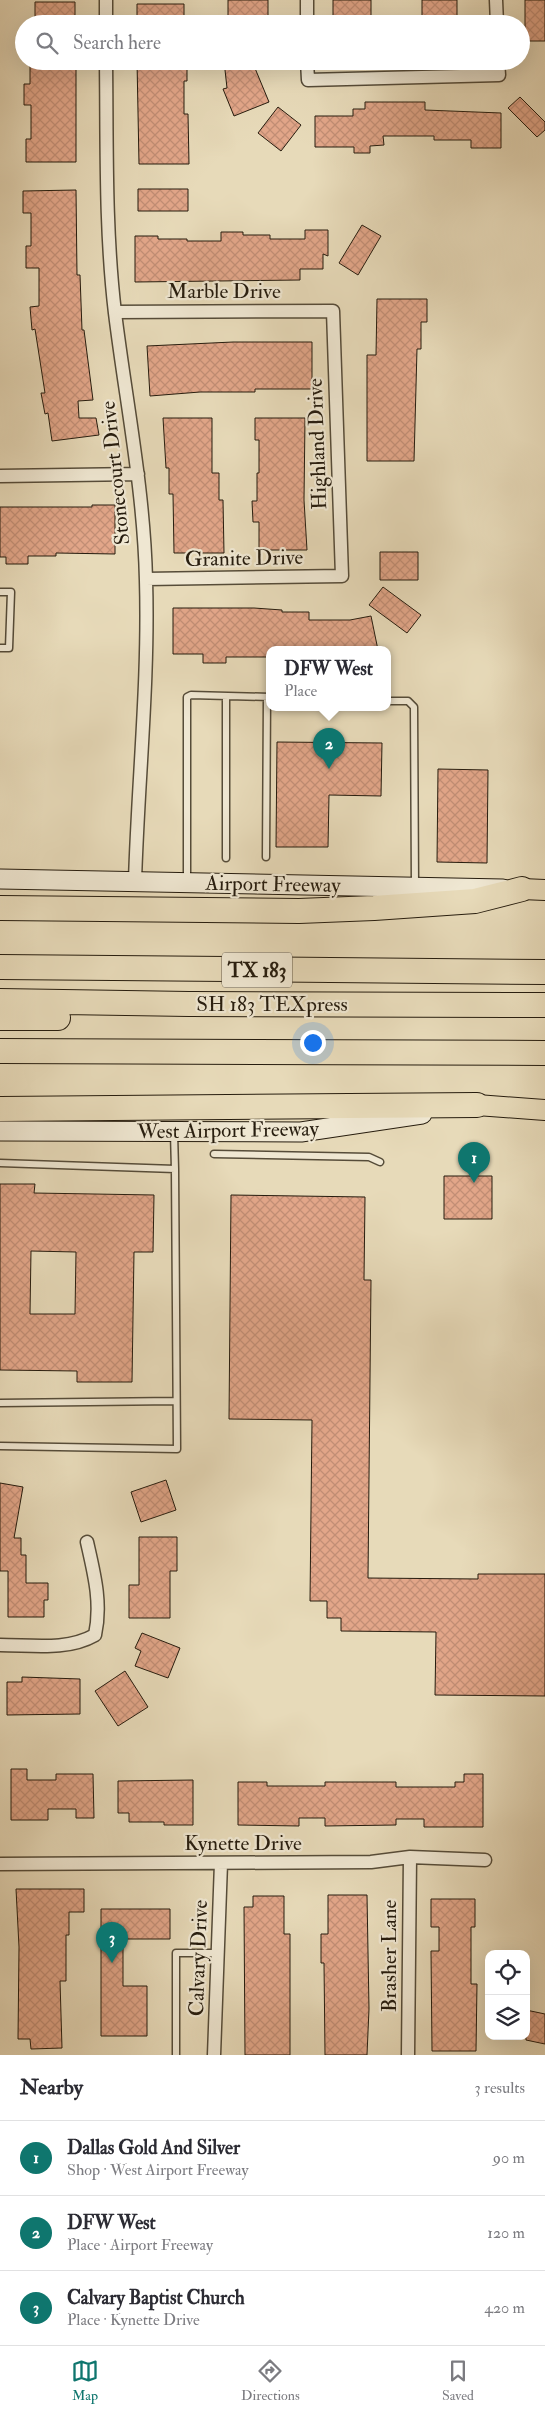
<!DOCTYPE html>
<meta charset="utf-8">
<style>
body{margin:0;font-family:"IM FELL Double Pica",serif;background:#f2f2f3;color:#2b2b33}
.controls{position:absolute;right:15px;bottom:15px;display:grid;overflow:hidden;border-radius:10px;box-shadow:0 5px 20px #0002}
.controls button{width:45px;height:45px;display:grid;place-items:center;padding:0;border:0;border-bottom:1px solid #e1e1e2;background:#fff;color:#2b2b33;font:25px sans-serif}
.you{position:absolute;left:312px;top:1042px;width:18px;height:18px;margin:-12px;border:4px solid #fff;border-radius:50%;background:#1a73e8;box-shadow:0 0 0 8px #1a73e833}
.badge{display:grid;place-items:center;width:32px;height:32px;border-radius:50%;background:#0f766e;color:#fff;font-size:16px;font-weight:700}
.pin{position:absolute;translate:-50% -41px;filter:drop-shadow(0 1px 2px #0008)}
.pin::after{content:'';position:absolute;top:26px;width:18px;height:15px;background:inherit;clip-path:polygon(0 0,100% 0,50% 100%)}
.popup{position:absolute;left:266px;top:646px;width:125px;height:65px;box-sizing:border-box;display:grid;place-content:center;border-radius:10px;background:#fff;filter:drop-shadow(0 1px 4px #0005);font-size:16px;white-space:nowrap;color:#7c7c81}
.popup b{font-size:19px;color:#2b2b33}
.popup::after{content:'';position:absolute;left:50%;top:100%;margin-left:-10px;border:10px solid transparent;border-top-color:#fff}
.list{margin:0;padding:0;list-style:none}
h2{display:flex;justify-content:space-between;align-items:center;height:65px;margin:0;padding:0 20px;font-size:21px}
h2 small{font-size:16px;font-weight:400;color:#7c7c81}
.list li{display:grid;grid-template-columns:32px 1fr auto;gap:15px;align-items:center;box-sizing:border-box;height:75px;padding:0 20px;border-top:1px solid #e1e1e2}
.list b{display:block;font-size:19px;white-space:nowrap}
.list p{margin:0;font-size:16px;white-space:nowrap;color:#7c7c81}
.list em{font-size:16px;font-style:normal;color:#7c7c81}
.icon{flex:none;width:28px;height:28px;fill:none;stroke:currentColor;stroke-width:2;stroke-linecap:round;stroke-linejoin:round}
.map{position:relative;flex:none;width:545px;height:2055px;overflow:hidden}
.search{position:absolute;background:#fff;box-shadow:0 5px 20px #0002;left:15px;right:15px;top:15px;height:55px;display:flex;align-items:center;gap:12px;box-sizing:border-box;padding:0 18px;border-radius:28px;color:#7c7c81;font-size:19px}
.sheet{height:290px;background:#fff}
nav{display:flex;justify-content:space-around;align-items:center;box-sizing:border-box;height:70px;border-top:1px solid #e1e1e2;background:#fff;font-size:14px;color:#7c7c81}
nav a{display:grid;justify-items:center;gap:2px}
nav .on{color:#0f766e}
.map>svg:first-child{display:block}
.building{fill:url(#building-cross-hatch);stroke:#261c0e;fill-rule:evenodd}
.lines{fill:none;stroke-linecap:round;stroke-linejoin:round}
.lane-casing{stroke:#564c39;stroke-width:9}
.street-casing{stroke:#564c39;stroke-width:15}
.secondary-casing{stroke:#261c0e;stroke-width:21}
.primary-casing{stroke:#261c0e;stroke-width:22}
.highway-casing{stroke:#261c0e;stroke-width:26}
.lane{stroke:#efe7d2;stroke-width:6}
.street{stroke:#efe7d2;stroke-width:12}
.secondary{stroke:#efe7d2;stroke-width:19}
.primary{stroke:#e7dab9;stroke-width:20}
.highway{stroke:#e7dab9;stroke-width:24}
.labels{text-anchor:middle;stroke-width:4.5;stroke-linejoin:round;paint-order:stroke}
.shield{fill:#efe7d2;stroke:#625949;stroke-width:1}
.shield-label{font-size:20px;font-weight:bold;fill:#261c0e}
.street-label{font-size:21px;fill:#261c0e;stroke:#efe7d2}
</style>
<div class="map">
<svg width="545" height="2055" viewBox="0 0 545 2055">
<defs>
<pattern id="building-cross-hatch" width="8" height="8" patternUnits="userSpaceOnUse" patternTransform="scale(1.25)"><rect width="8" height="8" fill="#e2a689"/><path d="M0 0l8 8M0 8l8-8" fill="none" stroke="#c28e75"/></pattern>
</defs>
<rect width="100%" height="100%" fill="#e7dab9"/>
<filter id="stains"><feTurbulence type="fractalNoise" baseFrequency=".004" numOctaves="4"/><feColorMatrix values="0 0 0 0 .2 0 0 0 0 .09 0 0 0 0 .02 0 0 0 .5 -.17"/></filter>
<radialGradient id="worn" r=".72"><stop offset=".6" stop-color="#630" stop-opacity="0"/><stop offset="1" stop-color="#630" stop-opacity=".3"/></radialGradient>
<path class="building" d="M228,0h40v24h-40z
M333,0h38v24h-38z
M422,0h35v24h-35z
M525,0h20v41h-20z
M35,2h40v20h-40z
M137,4h47v20h-47z
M30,61h46v101h-50v-23h5v-34h-7v-21h6z
M137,61h50v20h-3v33h4l1,50h-50z
M224,61h28l17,41 -35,14 -11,-27 4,-1z
M520,97l25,25v8l-8,7 -29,-29z
M365,102h60v8l76,3v35h-30v-8h-37v-4h-51l1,9 -14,1v7h-16v-6h-39v-31h38v-7h12z
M278,107l23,18 -20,26 -23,-18z
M138,189h50v22h-50z
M76,190l1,85h3l2,55h2l9,70 -15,1 1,17h17l3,17 -47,6 -4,-28 -3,1 -4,-21h4l-10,-64 -3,1 -2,-23 9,-1v-38h-13v-22h5v-33h-8v-22z
M362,225l19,11 -23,39 -19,-12z
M305,230h23v26l-5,-2v15h-23v11l-165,2v-46h23v3h29v2h34v-9h22v3h27v4h35z
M377,299h50v23h-6v27h-4l-3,112h-47v-106h9z
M233,342h79v47h-57v3h-55l-50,4 -3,-50z
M163,418h49v55h7v27h4l1,53h-50l-1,-59h-4v-26h-3z
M255,418h50l-1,82 3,50h-48v-28h-6l-1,-21h5v-28h2v-33h-4z
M92,505h23v49l-59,-1v3h-28v8h-22v-7h-6v-50h92z
M380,552h38v28h-38z
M383,587l38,28 -14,18 -38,-28z
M173,608h81l28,2v2h27v8h41l21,-4 7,34h-108v7h-44v6h-23v-9h-30z
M277,742l105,1 -1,53 -52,-1 -1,52h-52z
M438,769l50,1 -1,93 -50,-1z
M444,1176h48v43h-48z
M0,1184h35l-1,9 120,2 -1,57h-19l-2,130h-55v-11l-77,-1zM31,1251l45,1 -1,62h-45z
M231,1195l134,2 -1,83h7l-3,298 110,1v-5h67v122l-110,-1 1,-63 -95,-1v-13h-14v-17h-17l2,-181 -83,-1z
M166,1480l10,30 -35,12 -10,-30z
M0,1483l23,4 -9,51h7v17h5v28h22v17h-4v17h-36v-46h-8z
M139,1537h38v34h-7v47h-41v-33h10z
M142,1633l38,15 -12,30 -33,-12 6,-15 -6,-3z
M125,1671l23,36 -30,19 -23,-35z
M22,1677l58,2v35l-73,1v-33h15z
M11,1769h16v11h29v-6h37l1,44h-18v-9h-28v11h-37z
M464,1774h19v53h-59v-8h-28v6l-71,1v-8h-26v8l-61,-1v-43h29v4h58v-4h71v5h59v-5h9z
M193,1780v45h-29v-3h-35v-9h-11v-32z
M16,1889h68v23h-15v23h-3v46h-6l2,67 -31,1 -1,-10h-12l1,-92z
M328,1895h39l2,114 -2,46h-42l-1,-92h-3v-29h7z
M253,1896h31v38h6v121h-45l-1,-148h9z
M431,1899h44v28h-4v57h6l-1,67h-44l-1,-100h8v-24h-8z
M101,1909h69v30h-47v47h24v50h-46z
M526,2010l19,4v30l-19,-4z"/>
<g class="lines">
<defs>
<path id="lane" d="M0,592h11l-2,56h-9
M226,696v162
M388,701h20l6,6 1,179
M266,857l1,-160
M187,881v-184l4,-2 79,2
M174,1133l1,36
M214,1154l155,3 11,5
M0,1163l175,6 2,280 -177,-3
M0,1403l176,-2
M176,2055v-102h42"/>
<path id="street" d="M106,0v24
M307,0v24
M496,0l1,24
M106,61c1,84 -1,168 9,252 11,89 29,177 31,267 3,100 -8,201 -11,301
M307,61l1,19 191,-5 -1,-14
M115,312l218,-1 9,265 -196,3
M0,476l138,-2
M0,1645c32,0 67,6 95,-10 7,-32 -1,-62 -8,-93
M0,1864l371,-2 39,-5 75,3
M214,2055l7,-192
M408,2055l2,-198"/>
<path id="secondary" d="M0,879l503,10
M0,1131l301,1 121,-18"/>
<path id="primary" d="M522,889l23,1
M477,1105l68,5"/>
<path id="highway" d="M0,908l299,3 75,-3 101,-7 47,-12
M0,967l545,5
M0,1001l189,3 356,1
M0,1018h58
M0,1051l545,2
M0,1109l477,-4"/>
</defs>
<use href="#lane" class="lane-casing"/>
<use href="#street" class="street-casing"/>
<use href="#secondary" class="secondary-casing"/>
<use href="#primary" class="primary-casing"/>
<use href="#highway" class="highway-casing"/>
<use href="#lane" class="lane"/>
<use href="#street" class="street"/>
<use href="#secondary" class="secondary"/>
<use href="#primary" class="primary"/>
<use href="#highway" class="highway"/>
</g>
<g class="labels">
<rect class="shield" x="222" y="952.5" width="70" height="35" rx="4"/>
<g class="shield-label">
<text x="257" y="977">TX 183</text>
</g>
<g class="street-label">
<text x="224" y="298">Marble Drive</text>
<text transform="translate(317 444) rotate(-92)" y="7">Highland Drive</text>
<text transform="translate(115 473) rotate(-96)" y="7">Stonecourt Drive</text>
<text transform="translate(244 558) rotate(-1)" y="7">Granite Drive</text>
<text transform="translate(273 884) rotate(1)" y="7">Airport Freeway</text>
<text x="272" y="1011">SH 183 TEXpress</text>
<text transform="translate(228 1130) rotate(-1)" y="7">West Airport Freeway</text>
<text x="243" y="1850">Kynette Drive</text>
<text transform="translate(389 1956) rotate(-90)" y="7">Brasher Lane</text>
<text transform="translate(198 1958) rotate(-88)" y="7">Calvary Drive</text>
</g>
</g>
<rect width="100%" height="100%" filter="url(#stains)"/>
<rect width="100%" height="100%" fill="url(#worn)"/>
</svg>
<div class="controls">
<button><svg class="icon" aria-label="locate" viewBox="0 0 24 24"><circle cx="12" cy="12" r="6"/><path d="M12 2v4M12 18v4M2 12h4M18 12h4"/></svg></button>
<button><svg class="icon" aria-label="layers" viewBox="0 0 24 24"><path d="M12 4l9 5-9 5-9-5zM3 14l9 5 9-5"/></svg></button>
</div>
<div class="you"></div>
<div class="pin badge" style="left:474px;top:1183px">1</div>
<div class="pin badge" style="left:329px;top:769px">2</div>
<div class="popup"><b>DFW West</b>Place</div>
<div class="pin badge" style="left:112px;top:1963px">3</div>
<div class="search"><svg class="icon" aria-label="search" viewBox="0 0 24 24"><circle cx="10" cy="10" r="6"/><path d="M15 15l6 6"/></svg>Search here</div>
</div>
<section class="sheet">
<h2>Nearby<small>3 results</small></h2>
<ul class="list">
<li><span class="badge">1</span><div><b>Dallas Gold And Silver</b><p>Shop · West Airport Freeway</p></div><em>90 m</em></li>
<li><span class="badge">2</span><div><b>DFW West</b><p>Place · Airport Freeway</p></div><em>120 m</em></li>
<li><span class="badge">3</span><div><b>Calvary Baptist Church</b><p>Place · Kynette Drive</p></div><em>420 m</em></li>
</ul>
</section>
<nav>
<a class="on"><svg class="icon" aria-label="map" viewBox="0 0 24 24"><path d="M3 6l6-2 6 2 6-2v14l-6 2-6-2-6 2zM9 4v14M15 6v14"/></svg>Map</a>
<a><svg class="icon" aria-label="directions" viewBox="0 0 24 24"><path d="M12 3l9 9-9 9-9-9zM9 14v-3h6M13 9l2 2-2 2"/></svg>Directions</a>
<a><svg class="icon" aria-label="saved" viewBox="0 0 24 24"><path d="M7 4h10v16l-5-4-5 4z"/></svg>Saved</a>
</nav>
